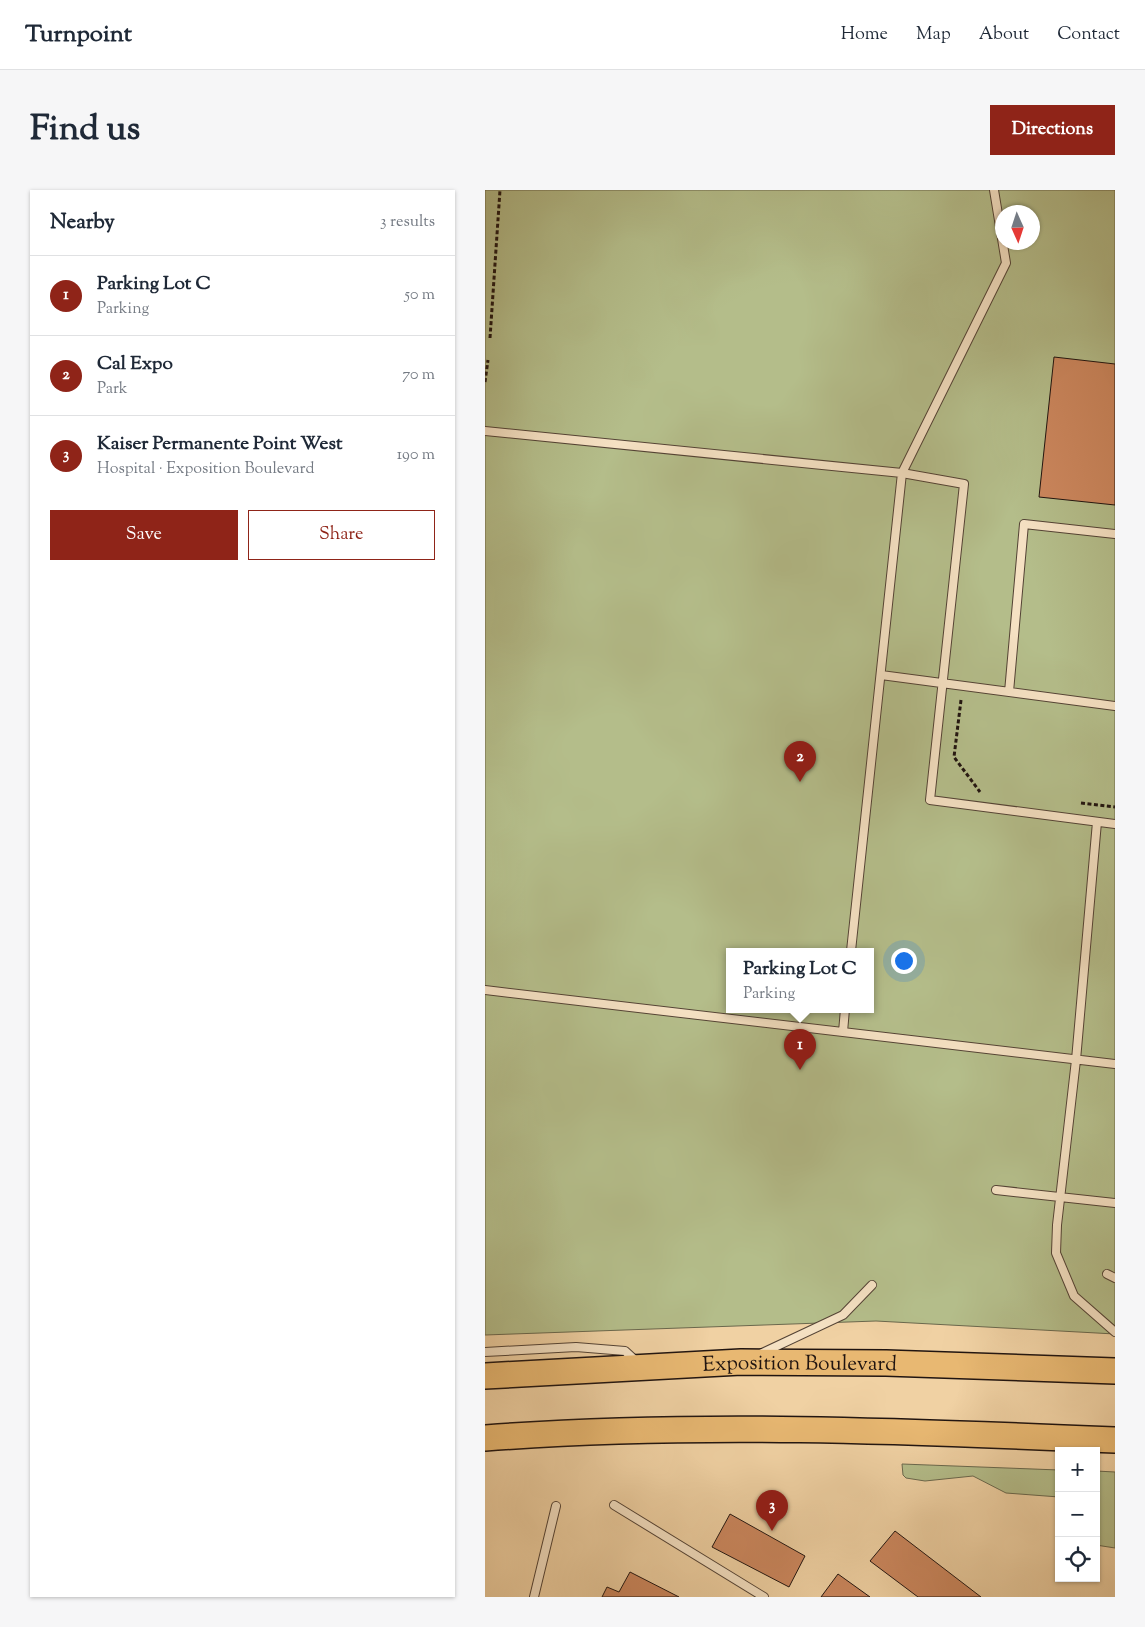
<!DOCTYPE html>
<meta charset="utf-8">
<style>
body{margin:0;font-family:"Sorts Mill Goudy",serif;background:#f6f6f7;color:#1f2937}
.controls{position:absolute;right:15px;bottom:15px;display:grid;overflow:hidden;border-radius:0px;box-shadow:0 1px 4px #0004}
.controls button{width:45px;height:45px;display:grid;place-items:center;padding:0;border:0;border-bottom:1px solid #e0e1e3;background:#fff;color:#1f2937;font:25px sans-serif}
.compass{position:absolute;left:510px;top:15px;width:45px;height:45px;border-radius:50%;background:#fff;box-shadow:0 1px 4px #0004;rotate:177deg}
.you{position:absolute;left:418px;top:770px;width:18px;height:18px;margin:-12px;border:4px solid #fff;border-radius:50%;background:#1a73e8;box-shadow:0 0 0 8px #1a73e833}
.badge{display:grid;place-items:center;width:32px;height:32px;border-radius:50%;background:#8f2418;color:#fff;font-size:16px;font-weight:700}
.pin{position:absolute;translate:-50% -41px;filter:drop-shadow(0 1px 2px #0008)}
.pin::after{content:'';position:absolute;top:26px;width:18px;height:15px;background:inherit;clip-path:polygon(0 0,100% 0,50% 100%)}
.popup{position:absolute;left:241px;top:758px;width:148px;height:65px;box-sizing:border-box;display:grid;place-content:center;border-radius:0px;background:#fff;filter:drop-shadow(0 1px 4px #0005);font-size:16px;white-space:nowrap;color:#747a83}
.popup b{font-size:19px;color:#1f2937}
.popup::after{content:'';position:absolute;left:50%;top:100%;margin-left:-10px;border:10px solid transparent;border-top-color:#fff}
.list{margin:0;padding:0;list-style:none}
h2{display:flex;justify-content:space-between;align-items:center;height:65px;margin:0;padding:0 20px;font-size:21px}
h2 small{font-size:16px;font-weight:400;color:#747a83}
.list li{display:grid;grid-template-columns:32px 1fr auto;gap:15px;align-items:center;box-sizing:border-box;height:80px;padding:0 20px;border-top:1px solid #e0e1e3}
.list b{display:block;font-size:19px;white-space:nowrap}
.list p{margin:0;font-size:16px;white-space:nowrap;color:#747a83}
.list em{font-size:16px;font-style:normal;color:#747a83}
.actions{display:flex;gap:10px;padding:15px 20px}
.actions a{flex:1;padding:11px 0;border:1px solid #8f2418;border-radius:0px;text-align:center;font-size:18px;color:#8f2418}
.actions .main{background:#8f2418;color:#fff}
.icon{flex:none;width:28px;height:28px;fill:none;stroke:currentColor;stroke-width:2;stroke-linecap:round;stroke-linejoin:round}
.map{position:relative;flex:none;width:630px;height:1407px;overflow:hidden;border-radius:0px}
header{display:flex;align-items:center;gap:30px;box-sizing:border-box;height:70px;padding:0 25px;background:#fff;border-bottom:1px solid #e0e1e3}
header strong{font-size:24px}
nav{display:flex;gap:28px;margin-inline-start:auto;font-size:18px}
.intro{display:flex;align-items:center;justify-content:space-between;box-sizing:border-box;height:120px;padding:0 30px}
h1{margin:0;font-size:35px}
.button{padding:12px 22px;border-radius:0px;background:#8f2418;color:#fff;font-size:18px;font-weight:700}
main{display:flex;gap:30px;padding:0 30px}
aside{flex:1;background:#fff;border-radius:0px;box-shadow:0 1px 4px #0004}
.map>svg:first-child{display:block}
.green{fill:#b4bd8a;stroke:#6a684d;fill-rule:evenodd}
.building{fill:#cc875e;stroke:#201410}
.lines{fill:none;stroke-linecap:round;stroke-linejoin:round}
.lane-casing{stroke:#544335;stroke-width:10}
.primary-casing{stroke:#201410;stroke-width:28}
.path{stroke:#201410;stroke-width:3;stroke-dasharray:4 2.5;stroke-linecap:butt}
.lane{stroke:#f5e1c3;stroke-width:8}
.primary{stroke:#e8b872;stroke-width:25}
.labels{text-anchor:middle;stroke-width:4.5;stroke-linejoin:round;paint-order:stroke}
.street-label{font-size:21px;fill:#201410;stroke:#f5e1c3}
</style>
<header>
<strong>Turnpoint</strong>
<nav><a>Home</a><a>Map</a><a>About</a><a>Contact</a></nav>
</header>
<div class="intro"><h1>Find us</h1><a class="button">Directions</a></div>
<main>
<aside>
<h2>Nearby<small>3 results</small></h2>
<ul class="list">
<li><span class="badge">1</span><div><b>Parking Lot C</b><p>Parking</p></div><em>50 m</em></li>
<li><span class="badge">2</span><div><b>Cal Expo</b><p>Park</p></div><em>70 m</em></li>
<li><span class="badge">3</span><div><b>Kaiser Permanente Point West</b><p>Hospital · Exposition Boulevard</p></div><em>190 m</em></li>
</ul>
<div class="actions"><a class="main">Save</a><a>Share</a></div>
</aside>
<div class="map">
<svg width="630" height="1407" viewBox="0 0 630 1407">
<rect width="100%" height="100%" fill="#f0d1a3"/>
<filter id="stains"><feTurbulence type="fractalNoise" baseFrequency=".004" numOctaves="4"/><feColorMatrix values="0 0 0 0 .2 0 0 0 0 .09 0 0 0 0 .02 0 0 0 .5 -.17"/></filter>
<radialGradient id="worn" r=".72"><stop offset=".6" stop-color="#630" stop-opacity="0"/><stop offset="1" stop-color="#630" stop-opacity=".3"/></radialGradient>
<path class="green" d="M0,0h630v1144l-239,-13 -391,14zM518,22h30v30h-30zM245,761h140v58h-140z
M417,1274l157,6v27l-53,-4 -33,-17 -48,5 -19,-3 -3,-3z
M611,1281l19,1v76l-19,-3z"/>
<path class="building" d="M569,167l61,7v141l-76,-8z
M245,1324l75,42 -16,31 -77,-40z
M410,1341l86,66h-63l-48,-36z
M145,1382l49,25h-77l5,-10 12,5z
M353,1384l32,23h-49z"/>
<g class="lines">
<defs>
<path id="lane" d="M0,241l417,42 62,11 -34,316 185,24
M396,485l234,31
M524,502l15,-168 91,10
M612,632l-21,238 -19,165 -1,28 18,43 41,36
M366,761l51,-478 104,-210 -12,-73
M0,800l630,74
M358,842l2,-23
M511,1000l119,13
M622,1084l8,4
M0,1162l91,-5 49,4 12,11
M275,1164l83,-39 29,-30
M129,1315l150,92
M49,1407l22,-91"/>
<g id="primary">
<path id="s1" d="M0,1186l256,-14 145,1 229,8"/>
<path d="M0,1248c210,-16 420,-7 630,2"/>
</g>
</defs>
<use href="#lane" class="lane-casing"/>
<use href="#primary" class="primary-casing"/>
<path class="path" d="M5,148l10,-148
M0,192l3,-22
M476,510l-7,57 26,35
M596,613l34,4"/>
<use href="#lane" class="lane"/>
<use href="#primary" class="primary"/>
</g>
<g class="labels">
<g class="street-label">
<text dy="7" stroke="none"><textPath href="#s1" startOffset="315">Exposition Boulevard</textPath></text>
</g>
</g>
<rect width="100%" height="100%" filter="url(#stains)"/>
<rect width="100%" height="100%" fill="url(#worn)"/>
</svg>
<div class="controls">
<button>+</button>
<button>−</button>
<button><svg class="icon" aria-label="locate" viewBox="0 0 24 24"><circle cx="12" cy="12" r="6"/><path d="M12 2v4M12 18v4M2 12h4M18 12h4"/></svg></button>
</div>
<svg class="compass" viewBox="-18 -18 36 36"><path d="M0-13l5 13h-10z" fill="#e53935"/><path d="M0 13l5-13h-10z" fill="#747a83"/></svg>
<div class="you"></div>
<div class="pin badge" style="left:315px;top:880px">1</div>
<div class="popup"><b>Parking Lot C</b>Parking</div>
<div class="pin badge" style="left:315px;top:592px">2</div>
<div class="pin badge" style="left:287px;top:1341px">3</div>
</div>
</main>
